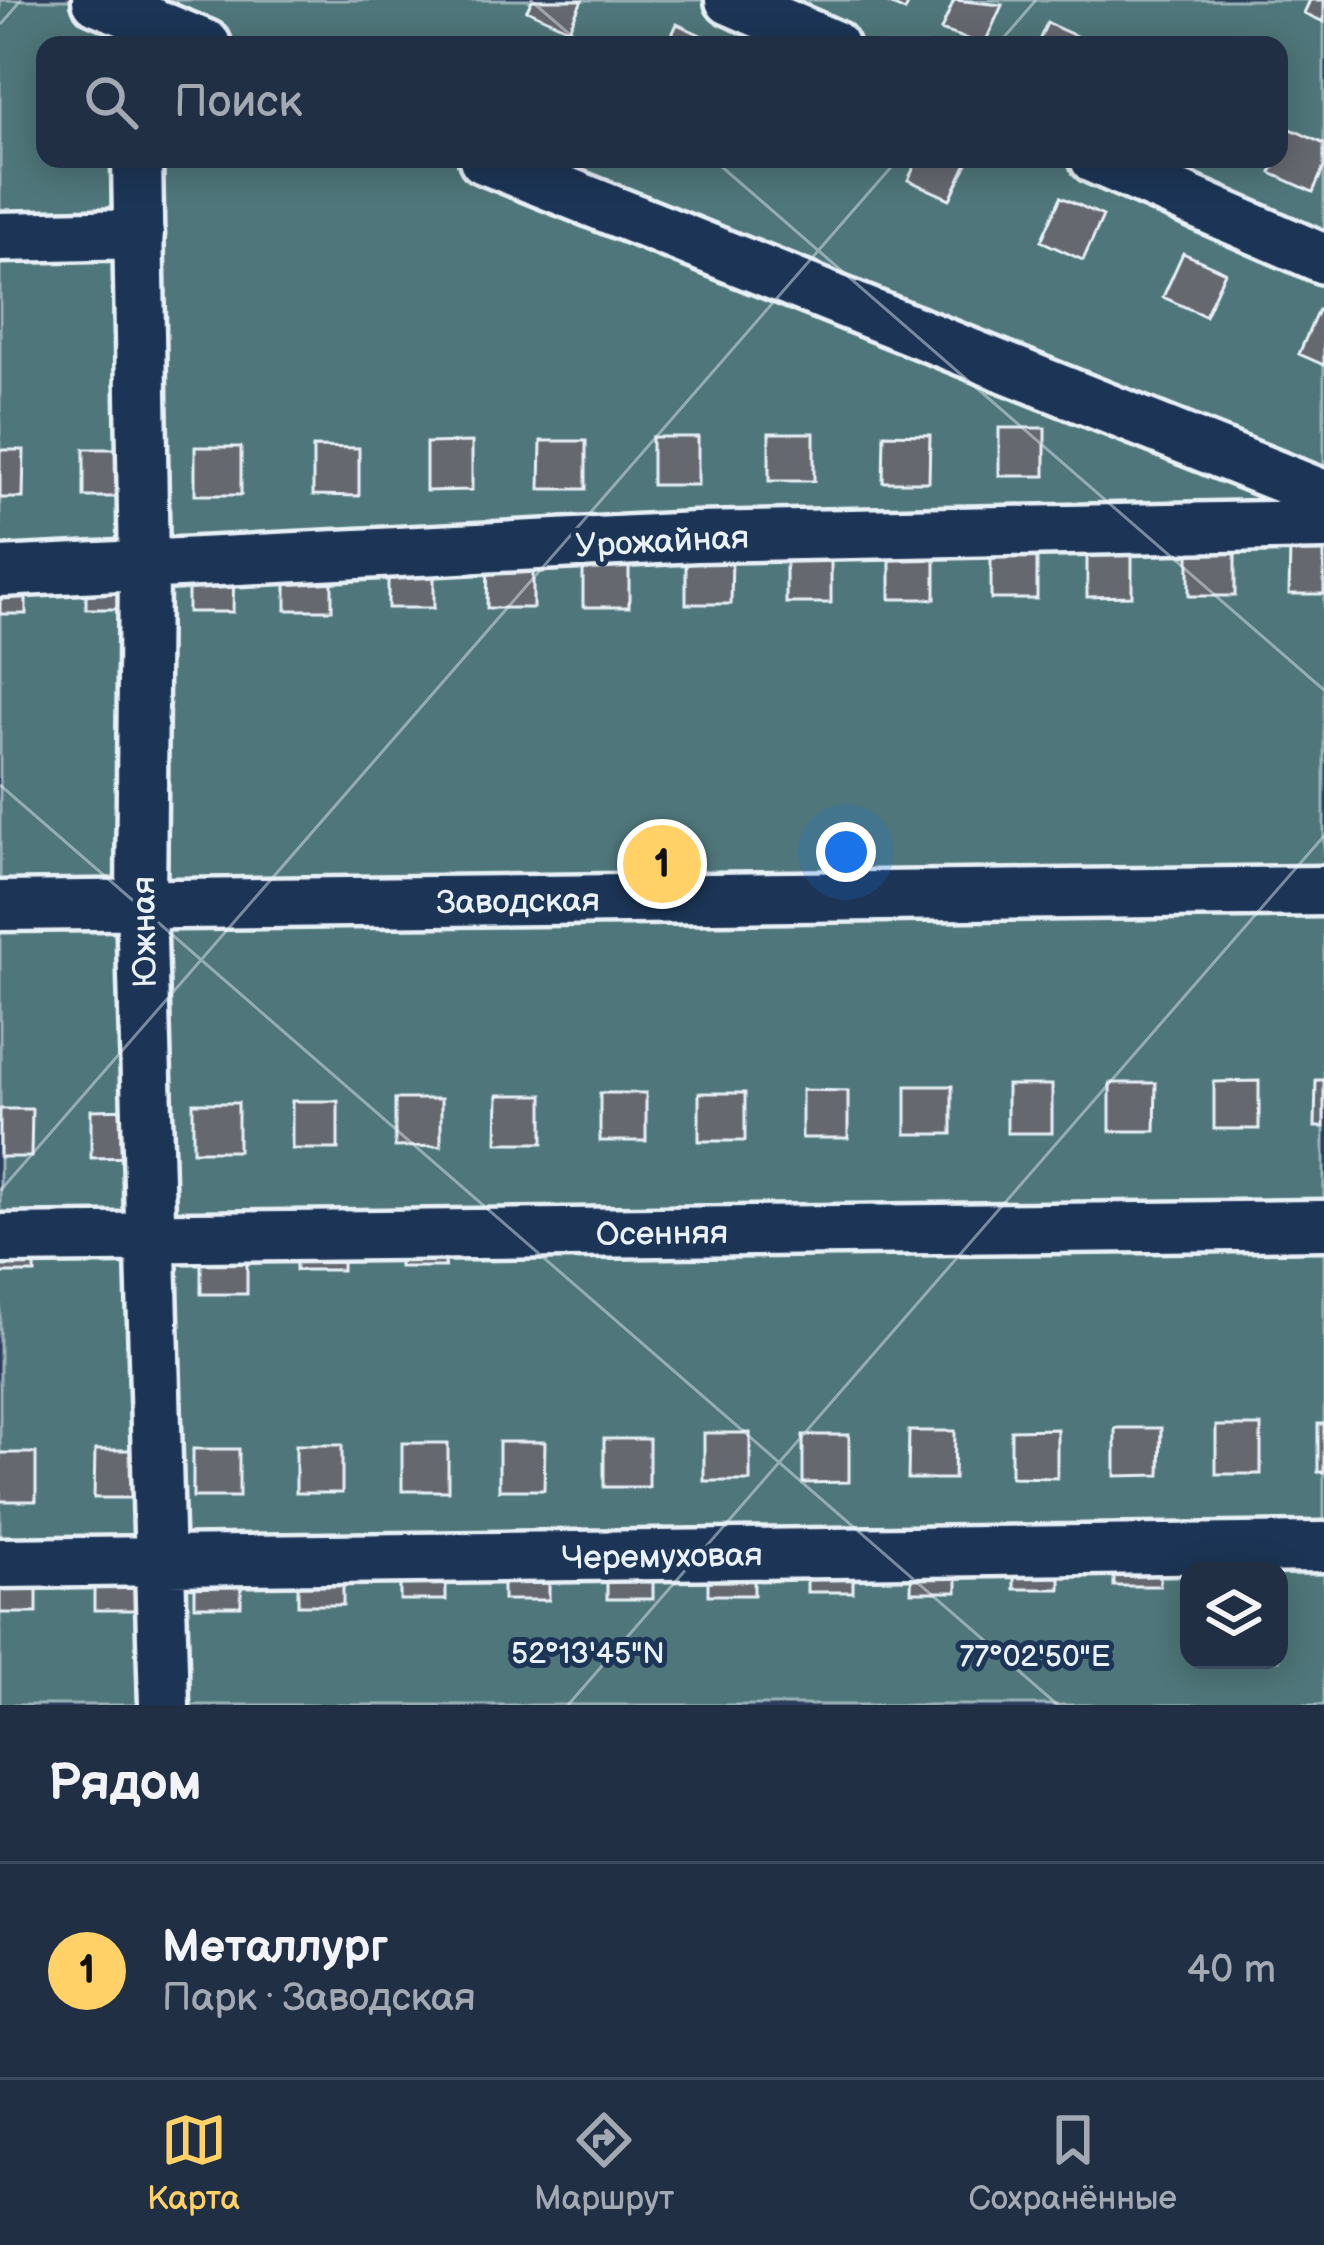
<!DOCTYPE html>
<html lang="ru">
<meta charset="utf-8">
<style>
body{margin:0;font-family:"Balsamiq Sans",sans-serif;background:#2d3b50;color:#f1f3f6}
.controls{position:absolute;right:36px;bottom:36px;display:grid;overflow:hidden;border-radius:24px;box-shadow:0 6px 30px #0003}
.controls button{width:108px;height:108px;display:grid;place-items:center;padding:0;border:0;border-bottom:3px solid #3e4a5e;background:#212f45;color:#f1f3f6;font:60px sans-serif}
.you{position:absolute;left:846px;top:852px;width:42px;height:42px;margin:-30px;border:9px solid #fff;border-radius:50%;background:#1a73e8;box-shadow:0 0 0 18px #1a73e833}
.badge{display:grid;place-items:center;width:78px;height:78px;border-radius:50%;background:#ffd166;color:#111;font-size:39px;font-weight:700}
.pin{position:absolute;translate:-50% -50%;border:6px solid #fff;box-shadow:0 3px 12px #0006}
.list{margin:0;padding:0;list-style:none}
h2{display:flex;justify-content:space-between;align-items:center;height:156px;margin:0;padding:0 48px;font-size:51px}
h2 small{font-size:39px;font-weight:400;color:#a2a9b3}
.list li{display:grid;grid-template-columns:78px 1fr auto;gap:36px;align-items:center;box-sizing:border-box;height:216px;padding:0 48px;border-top:3px solid #3e4a5e}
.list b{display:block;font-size:45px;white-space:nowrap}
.list p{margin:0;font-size:39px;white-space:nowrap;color:#a2a9b3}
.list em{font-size:39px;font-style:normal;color:#a2a9b3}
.icon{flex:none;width:66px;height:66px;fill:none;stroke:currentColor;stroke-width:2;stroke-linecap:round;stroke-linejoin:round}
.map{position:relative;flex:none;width:1324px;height:1705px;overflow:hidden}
.search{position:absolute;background:#212f45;box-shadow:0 6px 30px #0003;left:36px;right:36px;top:36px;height:132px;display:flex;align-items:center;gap:30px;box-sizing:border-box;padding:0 42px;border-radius:24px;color:#a2a9b3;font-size:45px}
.sheet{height:372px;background:#212f45}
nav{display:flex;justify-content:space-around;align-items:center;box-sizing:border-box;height:168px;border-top:3px solid #3e4a5e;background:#212f45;font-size:33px;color:#a2a9b3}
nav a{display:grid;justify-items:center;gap:6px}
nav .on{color:#ffd166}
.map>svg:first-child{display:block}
.green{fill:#4f767a;stroke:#9cb4b9;stroke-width:3;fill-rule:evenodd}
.building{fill:#666870;stroke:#e8f1f8;stroke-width:3}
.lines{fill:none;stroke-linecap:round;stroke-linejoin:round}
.minor-casing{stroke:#e8f1f8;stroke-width:57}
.minor{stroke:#1d3557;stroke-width:48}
.ticks{fill:none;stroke:#e8f1f8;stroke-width:3;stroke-opacity:0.45}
.labels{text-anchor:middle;stroke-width:10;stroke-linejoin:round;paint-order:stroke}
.street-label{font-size:33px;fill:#e8f1f8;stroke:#1d3557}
.ticks-label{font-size:30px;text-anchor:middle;fill:#e8f1f8;stroke:#1d3557;stroke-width:10;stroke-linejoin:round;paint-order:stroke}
</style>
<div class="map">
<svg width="1324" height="1705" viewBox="0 0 1324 1705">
<rect width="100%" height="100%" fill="#2c3f5c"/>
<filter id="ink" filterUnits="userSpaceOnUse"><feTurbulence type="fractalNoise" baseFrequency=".00833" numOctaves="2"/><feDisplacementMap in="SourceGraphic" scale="24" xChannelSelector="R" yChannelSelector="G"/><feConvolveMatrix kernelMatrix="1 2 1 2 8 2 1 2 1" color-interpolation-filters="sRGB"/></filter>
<g filter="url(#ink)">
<path class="green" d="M0,0h1324v1705h-1324zM45,45h1234v114h-1234zM1189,1570h90v90h-90z"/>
<path class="building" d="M532,0h50l-13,29 -42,-19z
M881,0h29l-5,11z
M954,0l48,5 -18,40 -43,-15z
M1310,0h14v22l-20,-9z
M1047,23l42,19 -2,3h-50z
M677,24l41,19 -1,2h-50z
M1291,129l33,15v23l-11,25 -42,-19z
M918,159h51l-19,40 -42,-19z
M1061,197l42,19 -20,44 -42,-19z
M1183,253l42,19 -20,44 -42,-19z
M1318,310l6,3v52l-25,-11z
M999,428h46v48h-46z
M769,433h45v48h-45z
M884,434l46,1 -1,47h-46z
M652,437h46v48h-46z
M541,441h45v48h-46z
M472,442v48l-46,1v-48z
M195,447h46v48h-46z
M313,447l46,1v48l-46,-1z
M84,449h46v48h-46z
M0,450h24l-1,48h-23z
M1290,546h34v48h-35z
M1132,548v48l-45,1v-48z
M1189,548h46v48h-46z
M890,551h45v48h-45z
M991,551h46v48h-46z
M786,555h45v48h-45z
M686,556h46l-1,48h-45z
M583,559h46v48h-46z
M388,560h46v48h-46z
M488,560h45v48h-46z
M86,561h46v48h-46z
M286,562h46v48h-46z
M188,564h46l-1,48h-45z
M0,566h26v48h-26z
M1316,1080h8v47h-9z
M1259,1081v48h-45v-47z
M1110,1083h46l-1,48h-45z
M1007,1085h45v48h-45z
M906,1086h46v48h-46z
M802,1090l46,1v47h-46z
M600,1093h46v48h-46z
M699,1093h46v48h-46z
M498,1095h45v48h-46z
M395,1099h46v47l-46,1z
M292,1101h46v48h-46z
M193,1103h45v48h-45z
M0,1109h32l-1,48h-31z
M137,1109v48l-46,1v-48z
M399,1219h46v48h-46z
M296,1222h46v48h-46z
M0,1225h35v48h-35z
M201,1246h46v48h-46z
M1318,1424h6v48h-6z
M1216,1426h45v48h-45z
M1115,1428h46l-1,47 -45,1z
M1057,1429v49l-46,-1v-47z
M909,1431h46l-1,48h-46z
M704,1433h46v48h-46z
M803,1435h46v47l-46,1z
M604,1439h45v48h-45z
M499,1442h46l-1,48h-45z
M402,1443h46v48h-46z
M296,1445h46v48h-46z
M193,1449h46v48h-46z
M95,1450h45v48h-46z
M0,1453h36v48h-36z
M1114,1538h46v48h-46z
M1014,1541h46v48h-46z
M807,1544h46v48h-46z
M912,1544h45v48h-46z
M708,1548h46v47h-46z
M607,1551h46v48h-46z
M400,1552h46v48h-46z
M503,1552h46v48h-46z
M298,1557h45v48h-45z
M195,1558h46v48h-46z
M94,1562h46v48h-46z
M0,1565h37v48h-37z"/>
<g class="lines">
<defs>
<path id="minor" d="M97,0l109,45
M730,0l103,45
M137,159l7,409 -3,336 23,801
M484,159l840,336
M1095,159l229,100
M0,237l139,-3
M0,572l696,-35 628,-12
M0,906l1324,-15
M0,1239l1324,-14
M0,1563l1324,-16"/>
</defs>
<use href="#minor" class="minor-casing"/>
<use href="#minor" class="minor"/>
</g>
</g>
<path class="ticks" d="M530,0l52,45M0,24l21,-24M997,45l39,-45M713,159l611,531M0,785l1058,920M0,1191l898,-1032M568,1705l756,-869"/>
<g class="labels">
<g class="street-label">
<text transform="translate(662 540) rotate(-3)" y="12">Урожайная</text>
<text transform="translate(518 900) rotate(-1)" y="12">Заводская</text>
<text transform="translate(143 932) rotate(-91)" y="12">Южная</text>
<text transform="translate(662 1232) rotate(-1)" y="12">Осенняя</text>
<text transform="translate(662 1555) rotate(-1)" y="12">Черемуховая</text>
</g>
</g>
<g class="ticks-label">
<text x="588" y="1663">52°13'45"N</text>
<text x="1035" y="1666">77°02'50"E</text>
</g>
</svg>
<div class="controls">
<button><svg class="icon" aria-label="layers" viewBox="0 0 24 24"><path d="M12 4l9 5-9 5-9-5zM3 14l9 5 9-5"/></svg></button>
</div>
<div class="you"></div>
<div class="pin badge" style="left:662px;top:864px">1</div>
<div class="search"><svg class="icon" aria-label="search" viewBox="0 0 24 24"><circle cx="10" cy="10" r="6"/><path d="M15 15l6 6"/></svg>Поиск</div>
</div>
<section class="sheet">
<h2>Рядом<small></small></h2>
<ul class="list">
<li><span class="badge">1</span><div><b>Металлург</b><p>Парк · Заводская</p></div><em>40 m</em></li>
</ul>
</section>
<nav>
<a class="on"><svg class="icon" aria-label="map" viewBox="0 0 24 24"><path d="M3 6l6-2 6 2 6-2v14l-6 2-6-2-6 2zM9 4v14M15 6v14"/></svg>Карта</a>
<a><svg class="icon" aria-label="directions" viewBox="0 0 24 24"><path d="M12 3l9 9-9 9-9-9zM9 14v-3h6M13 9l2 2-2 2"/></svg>Маршрут</a>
<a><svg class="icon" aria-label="saved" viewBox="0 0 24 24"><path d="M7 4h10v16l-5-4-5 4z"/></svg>Сохранённые</a>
</nav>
